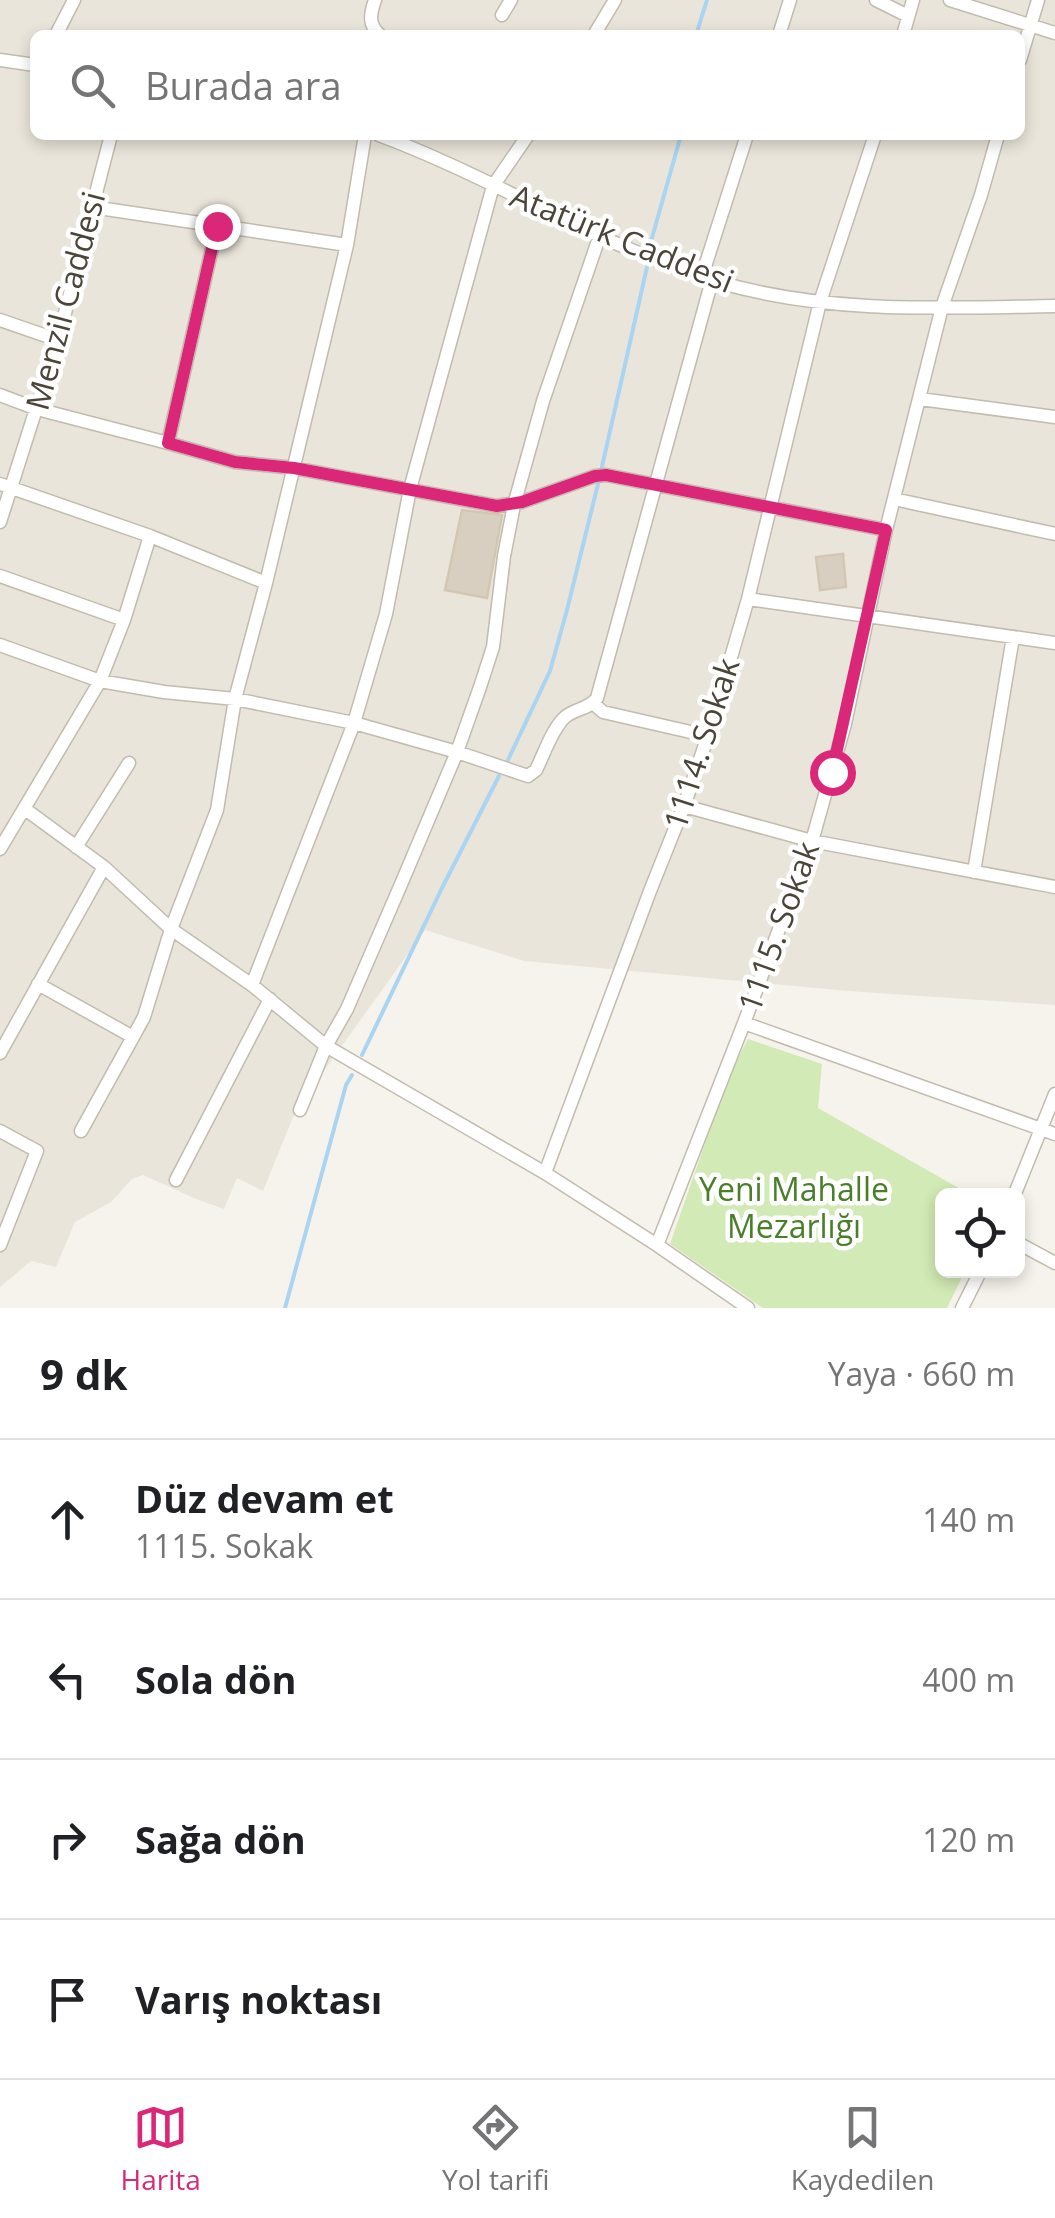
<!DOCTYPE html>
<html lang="tr">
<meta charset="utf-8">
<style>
body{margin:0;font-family:"Open Sans",sans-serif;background:#f6f6f6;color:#202124}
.controls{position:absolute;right:30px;bottom:30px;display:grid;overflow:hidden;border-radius:15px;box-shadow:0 5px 15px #0003}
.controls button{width:90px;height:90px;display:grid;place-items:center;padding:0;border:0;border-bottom:2px solid #e0e0e0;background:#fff;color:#202124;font:50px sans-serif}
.stop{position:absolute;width:30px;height:30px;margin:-22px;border:8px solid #db2777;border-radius:50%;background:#fff}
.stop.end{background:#db2777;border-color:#fff;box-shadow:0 2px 10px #0008}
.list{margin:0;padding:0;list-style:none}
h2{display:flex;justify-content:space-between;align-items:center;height:130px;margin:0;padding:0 40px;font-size:42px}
h2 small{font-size:32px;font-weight:400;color:#757577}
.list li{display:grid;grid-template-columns:65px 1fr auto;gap:30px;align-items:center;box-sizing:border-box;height:160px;padding:0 40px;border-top:2px solid #e0e0e0}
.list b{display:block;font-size:38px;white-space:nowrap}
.list p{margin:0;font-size:32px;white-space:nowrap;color:#757577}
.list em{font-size:32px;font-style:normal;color:#757577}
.icon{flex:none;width:55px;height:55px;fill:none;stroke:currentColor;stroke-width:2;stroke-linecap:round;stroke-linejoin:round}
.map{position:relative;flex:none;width:1055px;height:1308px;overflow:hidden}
.search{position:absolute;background:#fff;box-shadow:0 5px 15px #0003;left:30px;right:30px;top:30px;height:110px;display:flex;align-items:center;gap:25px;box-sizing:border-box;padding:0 35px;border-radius:15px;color:#757577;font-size:38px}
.sheet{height:770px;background:#fff}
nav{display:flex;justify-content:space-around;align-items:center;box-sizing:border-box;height:140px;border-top:2px solid #e0e0e0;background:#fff;font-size:28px;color:#757577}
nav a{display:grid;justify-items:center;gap:5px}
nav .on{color:#db2777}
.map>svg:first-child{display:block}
.residential{fill:#eae5da;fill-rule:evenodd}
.green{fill:#d2eab5}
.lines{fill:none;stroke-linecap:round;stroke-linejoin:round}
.stream{stroke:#a9d4f2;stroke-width:4}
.building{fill:#d8cfc1;stroke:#d3c7b4;stroke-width:2.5}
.minor-casing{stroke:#c2bbae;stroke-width:15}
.minor{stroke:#fff;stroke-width:12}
.route{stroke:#db2777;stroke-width:12}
.labels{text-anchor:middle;stroke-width:9;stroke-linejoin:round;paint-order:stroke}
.street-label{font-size:32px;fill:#4b4439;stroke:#fff}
.park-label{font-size:32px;fill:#4a7f2a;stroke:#fff}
</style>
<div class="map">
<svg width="1055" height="1308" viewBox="0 0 1055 1308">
<rect width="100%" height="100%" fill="#f6f3ec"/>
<path class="residential" d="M0,0h1055v1005l-207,-14 -324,-30 -99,-31 -129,180 -33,81 -26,-13 -13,31 -28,-10 -53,-24 -11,4 -21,23 -36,20 -19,45 -25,-6 -31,26zM35,35h985v100h-985z"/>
<path class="green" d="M748,1039l74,25 -4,44 153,87 -29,1v74l23,1 -18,37h-184l-93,-64 58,-167z"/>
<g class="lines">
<path class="stream" d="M696,35l11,-35
M650,245l31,-110
M601,471l46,-204
M508,760l42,-89 17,-61 32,-130
M362,1055l80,-167 57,-112
M285,1308l61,-223 6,-10"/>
</g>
<path class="building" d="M462,510l40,5 -15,83 -42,-8z
M843,554l3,33 -26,3 -4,-33z"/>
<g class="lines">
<defs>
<path id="minor" d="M375,0c-5,14 -7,25 5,35
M876,0l32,16
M950,0l105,33
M502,15l9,-15
M56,35l18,-35
M594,35l21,-35
M779,35l11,-35
M903,35l10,-35
M0,60l35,5
M1020,60l18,-60
M379,135c116,43 223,113 343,148 108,31 222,25 333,23
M92,207l255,38
M702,276l45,-141
M0,320l58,20
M0,395l37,14 131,34 49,-217
M920,399l135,18
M168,443l67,19 59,6 203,38 25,-4 73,-26 11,-1 280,55
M0,484l150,52 116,47
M894,499l161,35
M0,522l58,-182 53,-205
M0,576l124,44
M748,599l307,44
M0,645l100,36 64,11 71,7 119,24 103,29 71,24 8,-6c8,-16 15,-38 27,-51 10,-11 26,-9 34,-21l115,-418
M594,704l9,8 105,24
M684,806l128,35 243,46
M25,809l79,58 67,62 81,56 74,61 219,127 112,72 91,63
M76,847l53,-84
M0,849l100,-168 24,-61 26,-84
M974,872l39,-235
M38,984l95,53
M252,985l102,-262 32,-109 24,-125 83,-303 35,-51
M744,1023l311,111
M0,1053l104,-186
M300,1110l26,-64 21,-37 55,-127 55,-130 23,-65 13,-40 11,-91 10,-51 29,-104 57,-166
M0,1131l37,20 -37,94
M81,1131l63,-114 27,-88 46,-119 18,-111 31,-116 81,-338 18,-110
M545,1173l105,-282 34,-85 24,-70 40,-137 72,-297 55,-167
M176,1180l94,-181
M1014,1196l41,-102
M1018,1243l37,20
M657,1245l87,-222 68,-182 33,-117 41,-194 56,-223 39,-112 17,-60
M962,1308l19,-38"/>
</defs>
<use href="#minor" class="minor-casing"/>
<use href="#minor" class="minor"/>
</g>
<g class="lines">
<path class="route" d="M217,226l-49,217 67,19 59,6 203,38 25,-4 73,-26 11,-1 280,55 -54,242"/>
</g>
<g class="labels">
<g class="street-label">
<text transform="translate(622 239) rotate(22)" y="11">Atatürk Caddesi</text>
<text transform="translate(66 301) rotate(-75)" y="11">Menzil Caddesi</text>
<text transform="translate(702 744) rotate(-72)" y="11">1114. Sokak</text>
<text transform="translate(779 927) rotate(-70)" y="11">1115. Sokak</text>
</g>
<g class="park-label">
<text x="794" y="1201">Yeni Mahalle<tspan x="794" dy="37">Mezarlığı</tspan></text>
</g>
</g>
</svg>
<div class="controls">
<button><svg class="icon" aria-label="locate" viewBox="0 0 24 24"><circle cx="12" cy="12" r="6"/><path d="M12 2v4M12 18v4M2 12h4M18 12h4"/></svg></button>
</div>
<div class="stop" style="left:832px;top:772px"></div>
<div class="stop end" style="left:217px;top:226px"></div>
<div class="search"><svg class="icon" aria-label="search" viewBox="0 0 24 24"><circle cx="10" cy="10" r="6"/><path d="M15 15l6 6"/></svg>Burada ara</div>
</div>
<section class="sheet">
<h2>9 dk<small>Yaya · 660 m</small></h2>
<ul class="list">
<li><svg class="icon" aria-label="ahead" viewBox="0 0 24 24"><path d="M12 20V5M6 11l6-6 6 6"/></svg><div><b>Düz devam et</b><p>1115. Sokak</p></div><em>140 m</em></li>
<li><svg class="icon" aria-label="left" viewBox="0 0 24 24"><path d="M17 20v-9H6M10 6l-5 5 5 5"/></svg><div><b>Sola dön</b></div><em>400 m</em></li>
<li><svg class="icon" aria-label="right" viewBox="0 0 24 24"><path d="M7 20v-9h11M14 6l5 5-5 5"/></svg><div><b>Sağa dön</b></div><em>120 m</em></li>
<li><svg class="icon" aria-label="arrive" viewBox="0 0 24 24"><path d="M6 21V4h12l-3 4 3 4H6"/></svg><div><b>Varış noktası</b></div></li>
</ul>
</section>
<nav>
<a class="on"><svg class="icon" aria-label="map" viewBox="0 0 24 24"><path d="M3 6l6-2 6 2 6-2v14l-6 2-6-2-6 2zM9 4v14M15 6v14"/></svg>Harita</a>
<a><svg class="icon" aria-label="directions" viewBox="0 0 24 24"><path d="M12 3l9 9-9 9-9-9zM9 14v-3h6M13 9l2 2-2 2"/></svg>Yol tarifi</a>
<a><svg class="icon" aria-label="saved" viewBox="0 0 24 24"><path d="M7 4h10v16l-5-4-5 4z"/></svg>Kaydedilen</a>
</nav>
